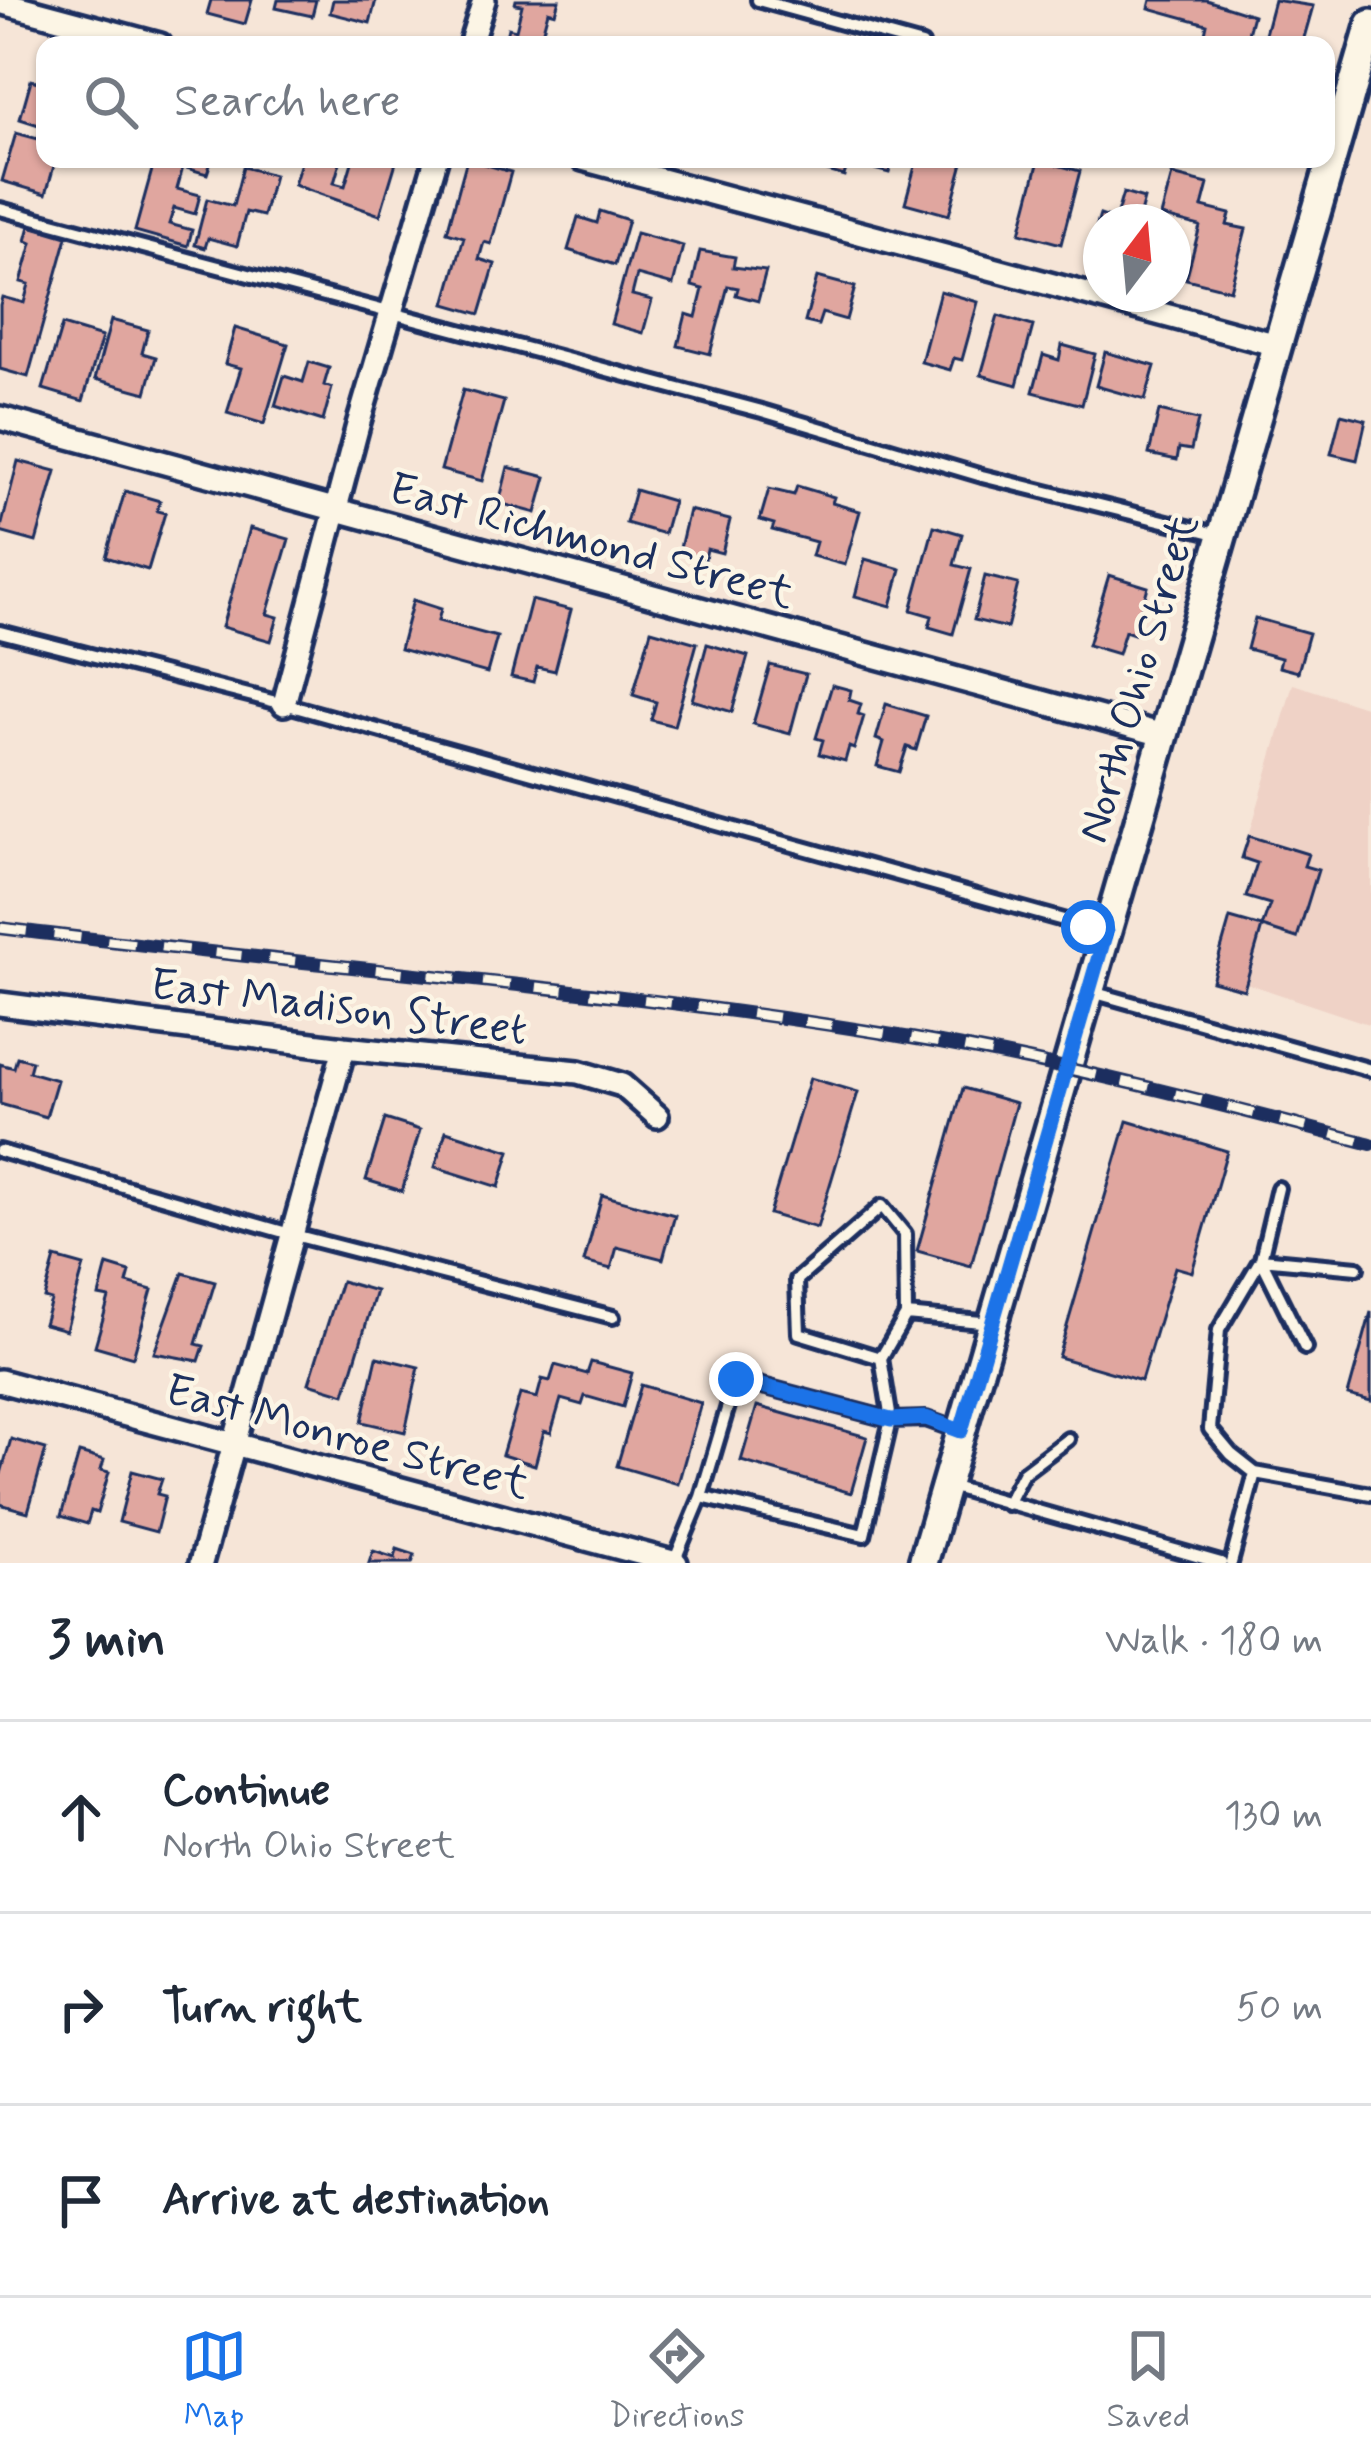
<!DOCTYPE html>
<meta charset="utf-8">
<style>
body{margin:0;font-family:Mynerve,sans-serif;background:#f6f6f7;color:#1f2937}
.compass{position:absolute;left:1083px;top:204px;width:108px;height:108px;border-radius:50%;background:#fff;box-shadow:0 3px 9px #0004;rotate:16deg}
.stop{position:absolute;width:36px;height:36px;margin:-27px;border:9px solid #1a73e8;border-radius:50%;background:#fff}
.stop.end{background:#1a73e8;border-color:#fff;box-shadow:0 3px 12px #0008}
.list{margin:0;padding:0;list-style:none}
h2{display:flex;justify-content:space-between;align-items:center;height:156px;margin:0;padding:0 48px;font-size:51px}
h2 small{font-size:39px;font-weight:400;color:#747a83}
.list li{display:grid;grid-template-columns:78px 1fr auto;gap:36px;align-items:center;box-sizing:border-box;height:192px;padding:0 48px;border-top:3px solid #e0e1e3}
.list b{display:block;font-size:45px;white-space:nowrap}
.list p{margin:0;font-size:39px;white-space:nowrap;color:#747a83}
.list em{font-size:39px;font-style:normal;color:#747a83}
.icon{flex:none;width:66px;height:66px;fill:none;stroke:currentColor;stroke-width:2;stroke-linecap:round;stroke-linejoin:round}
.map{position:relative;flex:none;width:1371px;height:1563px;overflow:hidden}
.search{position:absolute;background:#fff;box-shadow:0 3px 9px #0004;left:36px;right:36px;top:36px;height:132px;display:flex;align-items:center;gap:30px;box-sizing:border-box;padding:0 42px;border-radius:24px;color:#747a83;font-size:45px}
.sheet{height:732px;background:#fff}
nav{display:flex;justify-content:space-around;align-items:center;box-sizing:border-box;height:168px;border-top:3px solid #e0e1e3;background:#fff;font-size:33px;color:#747a83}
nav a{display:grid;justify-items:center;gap:6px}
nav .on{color:#1a73e8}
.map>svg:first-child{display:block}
.built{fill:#efd2c6}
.building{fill:#e0a69f;stroke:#1b2f5e;stroke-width:3}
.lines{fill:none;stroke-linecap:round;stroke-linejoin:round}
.service-casing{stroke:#1b2f5e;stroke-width:20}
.minor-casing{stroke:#1b2f5e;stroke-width:30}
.tertiary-casing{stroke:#1b2f5e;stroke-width:36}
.service{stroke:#fcf5e5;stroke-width:10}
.minor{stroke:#fcf5e5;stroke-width:21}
.tertiary{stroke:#fcf5e5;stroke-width:27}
.rail-casing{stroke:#1b2f5e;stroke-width:14}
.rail{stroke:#fcf5e5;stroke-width:9;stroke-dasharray:27;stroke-linecap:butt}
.route{stroke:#1a73e8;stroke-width:15}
.labels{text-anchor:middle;stroke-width:9;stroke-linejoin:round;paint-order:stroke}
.street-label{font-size:45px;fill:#1b2f5e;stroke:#fcf5e5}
</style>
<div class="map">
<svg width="1371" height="1563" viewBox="0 0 1371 1563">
<rect width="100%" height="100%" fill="#f6e5d7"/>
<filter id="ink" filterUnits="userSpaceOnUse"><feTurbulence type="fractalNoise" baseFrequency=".00833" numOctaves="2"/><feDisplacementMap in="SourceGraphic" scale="24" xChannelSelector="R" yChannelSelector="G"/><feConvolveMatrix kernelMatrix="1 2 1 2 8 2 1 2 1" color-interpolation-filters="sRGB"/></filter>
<g filter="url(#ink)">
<path class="built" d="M1293,684l78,25v316l-125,-42 16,-56 35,10 20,-67 -13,-4 3,-13 -58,-17z"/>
<path class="building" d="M211,0h41l-7,24 -38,-10z
M278,0h38l-4,16 -36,-8z
M333,0h43l-6,23 -40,-10z
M516,0h43l-4,13 -7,-2 -9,34h-35l4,-17 8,2 6,-25 -7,-1z
M1151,0h55l47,15 -8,30 -41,-7 3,-14 -58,-16z
M1274,0l39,6 -11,39h-40z
M31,80l14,4v75h11l-10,35 -44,-13 14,-48 22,6 4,-13 -22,-7z
M155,159h57l-5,15 -24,-7 -6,22 23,6 -5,19 -21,-6 -5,16 23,6 -4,16 -53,-15z
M302,159h39l-7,24 11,3 8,-27h44l-17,56 -86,-30z
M467,159l44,13 -20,72 -7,-2 -5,17 16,5 -15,50 -35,-10 19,-67 -17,-5z
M787,159h106l-4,14 -41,-11 -4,14z
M917,159h47l-15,56 -44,-12z
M1039,160l41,11 -19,73 -41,-11z
M243,167l31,8 -11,41 -17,-4 -9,34 -29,-8 -3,10 -10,-3 12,-46 26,7z
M1172,175l36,9 -6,23 28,7 -3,11 19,4 -16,61 -44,-11 14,-53 -39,-10z
M1123,193l21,6 -6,23h-37v22l-9,-3 8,-26 15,5z
M600,211l28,9 -13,45 -47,-15 10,-33 19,6z
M30,226l37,11 -39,140 -28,-8v-64l2,-8 22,6 5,-19 -8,-2 11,-39 -6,-2z
M636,233l47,13 -10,39 -36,-10 -5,20 20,5 -9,33 -32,-9z
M700,251l35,6 -2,10 33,4 -8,30 -22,-6 2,-7 -10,-2 -18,68 -32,-8 8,-32 10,3 7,-28 -11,-3z
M817,277l38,10 -9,33 -24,-7 -4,12 -13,-3z
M940,291l38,11 -16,58 -8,-2 -4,12 -29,-8z
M998,316l35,10 -16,59 -36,-10z
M111,320l37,10 -6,23 14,4 -10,36 -51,-14z
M62,325l40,12 -19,64 -40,-12z
M235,328l53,16 -24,80 -37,-11 14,-45 -16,-4z
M1062,345l33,9 -13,51 -49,-13 10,-37 16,5z
M1105,352l50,14 -10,34 -49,-14z
M309,362l20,6 -5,17 8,3 -9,33 -48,-15 9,-30 19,6z
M463,390l41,11 -22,80 -41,-11z
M1159,411l39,9 -7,30 -12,-2 -2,12 -28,-6z
M1341,414l25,6 -9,40 -26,-6z
M18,461l38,10 -20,71 -36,-10z
M508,467l38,10 -10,36 -37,-10z
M797,486l37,11 -2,6 28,8 -15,54 -33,-9 4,-14 -44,-12 2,-6 -14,-4 9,-31 25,6z
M635,490l38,11 -9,33 -38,-11z
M125,491l35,10 -3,10 8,2 -17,57 -42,-13z
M689,510l41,10 -8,33 -15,-4 -2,10 -26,-7z
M934,526l28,8 -8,31 17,4 -18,65 -24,-7 3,-11 -21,-6z
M250,528l39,11 -22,75 11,3 -7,24 -49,-14z
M865,559l36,10 -10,37 -36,-10z
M1109,575l39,12 -14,47 -9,-3 -7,23 -30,-9z
M985,576l33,8 -11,44 -33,-8z
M413,600l28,9 -3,12 59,16 -10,36 -87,-24z
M531,600l40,10 -16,61 -18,-4 -4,15 -22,-5z
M1255,618l54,15 -11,39 -19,-5 2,-9 -34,-9z
M651,630l46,13 -23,83 -23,-6 5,-18 -23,-7z
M707,644l41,12 -16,56 -40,-12z
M770,665l36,9 -16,60 -37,-10z
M832,685l19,5 -2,10 12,4 -3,10 6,2 -10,33 -5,-2 -4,14 -26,-7 4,-14 -7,-2z
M886,704l40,12 -10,34 -9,-3 -8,25 -22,-6 7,-24 -8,-3z
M1249,836l59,18 -4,12 14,4 -21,68 -35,-11 8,-23 -24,-7 11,-34 -15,-5z
M1230,918l32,9 -18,63 -32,-9z
M17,1057l15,4 -3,11 28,8 -11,37 -46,-13v-40l14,4z
M810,1078l48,14 -41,136 -48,-14z
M963,1088l53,15 -45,163 -54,-15z
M385,1119l35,11 -18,61 -36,-11z
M1127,1121l100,30 -35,121 -17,-5 -34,114 -83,-24z
M446,1131l64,20 -11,36 -64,-20z
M602,1195l73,20 -12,44 -46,-12 -6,22 -27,-7z
M55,1258l29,8 -18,64 -22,-6 7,-24 -7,-2z
M107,1265l23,7 -3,11 25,7 -19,67 -38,-11 14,-48 -10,-2z
M183,1273l32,9 -19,62 8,2 -5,15 -45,-8z
M341,1281l35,10 -31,103 -36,-11z
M1371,1312v89l-23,-6z
M377,1357l42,10 -14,65 -43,-10z
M591,1362l41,11 -9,34 -38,-11 -3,9 -21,-6 -10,34 -7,-2 -9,34 -33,-10 18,-61 17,4 5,-19 8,2 5,-16 32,9z
M641,1385l60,18 -23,81 -61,-18z
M757,1406l110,31 -16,56 -110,-32z
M11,1439l35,10 -18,63 -28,-8v-27z
M79,1453l25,7 -3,10 8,2 -12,41 -6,-2 -4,13 -26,-8z
M132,1471l30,8 -5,15 8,2 -9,36 -37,-10z
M397,1549l18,6 -3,8h-43l4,-12 22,7z"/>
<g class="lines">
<defs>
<path id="service" d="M758,0l164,45
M0,209l762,202 220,65 238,59
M0,632l284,72 819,227
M1092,992l279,78
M0,1151l294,84 319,82
M1278,1188l-17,71 -42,71 -9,99 21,25 24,19 116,21
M906,1315l86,8
M1305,1348l-44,-89 96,9
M949,1486l272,77
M701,1497l163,38 27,-115 -10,-62 25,-43 -1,-81 -23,-28 -85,74 2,53 82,25
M1007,1504l16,-31 45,-34
M674,1562l27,-65 35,-118 155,41 35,-1 31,11
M1231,1563l24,-90"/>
<path id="minor" d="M0,2l160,43
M470,45l14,-45
M583,159l694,186
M0,418l1163,317
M284,704l74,-279 78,-266
M0,1004l344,44 234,24 44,13 35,31
M0,1381l676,182
M201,1563l143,-515"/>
<path id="tertiary" d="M923,1563l448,-1539"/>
</defs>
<use href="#service" class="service-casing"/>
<use href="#minor" class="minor-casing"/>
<use href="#tertiary" class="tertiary-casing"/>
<use href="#service" class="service"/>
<use href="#minor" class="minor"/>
<use href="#tertiary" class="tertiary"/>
<defs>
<path id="rail" d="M0,928c303,38 610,59 911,110 156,26 307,66 460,106"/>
</defs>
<use href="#rail" class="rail-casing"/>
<use href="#rail" class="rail"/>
</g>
</g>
<g class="lines" filter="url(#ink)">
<path class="route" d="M736,1379l155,41 35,-2 35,13 145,-499 -18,-5"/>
</g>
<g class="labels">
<g class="street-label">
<text transform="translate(592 539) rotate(15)" y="16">East Richmond Street</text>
<text transform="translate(1136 678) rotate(-74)" y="16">North Ohio Street</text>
<text transform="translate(339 1005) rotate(7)" y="16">East Madison Street</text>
<text transform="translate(348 1435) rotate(15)" y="16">East Monroe Street</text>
</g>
</g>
</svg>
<svg class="compass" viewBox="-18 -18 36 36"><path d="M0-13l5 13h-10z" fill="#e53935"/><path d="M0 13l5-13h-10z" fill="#747a83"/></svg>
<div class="stop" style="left:1088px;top:927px"></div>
<div class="stop end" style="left:736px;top:1379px"></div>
<div class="search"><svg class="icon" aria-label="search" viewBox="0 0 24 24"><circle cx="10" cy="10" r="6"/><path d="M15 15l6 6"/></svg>Search here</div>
</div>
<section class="sheet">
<h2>3 min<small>Walk · 180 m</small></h2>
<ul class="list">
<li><svg class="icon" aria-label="ahead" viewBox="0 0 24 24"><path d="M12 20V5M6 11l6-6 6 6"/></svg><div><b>Continue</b><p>North Ohio Street</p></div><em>130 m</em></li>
<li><svg class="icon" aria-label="right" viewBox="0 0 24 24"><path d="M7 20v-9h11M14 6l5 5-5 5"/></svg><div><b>Turn right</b></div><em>50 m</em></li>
<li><svg class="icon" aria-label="arrive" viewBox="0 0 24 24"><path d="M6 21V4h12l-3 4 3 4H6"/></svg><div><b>Arrive at destination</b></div></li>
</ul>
</section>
<nav>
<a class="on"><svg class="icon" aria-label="map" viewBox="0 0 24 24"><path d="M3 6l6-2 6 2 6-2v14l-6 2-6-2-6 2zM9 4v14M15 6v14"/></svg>Map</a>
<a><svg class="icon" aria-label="directions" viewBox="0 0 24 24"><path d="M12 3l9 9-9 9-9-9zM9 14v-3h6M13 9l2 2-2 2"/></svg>Directions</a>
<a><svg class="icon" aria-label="saved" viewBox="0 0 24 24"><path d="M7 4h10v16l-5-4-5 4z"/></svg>Saved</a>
</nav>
